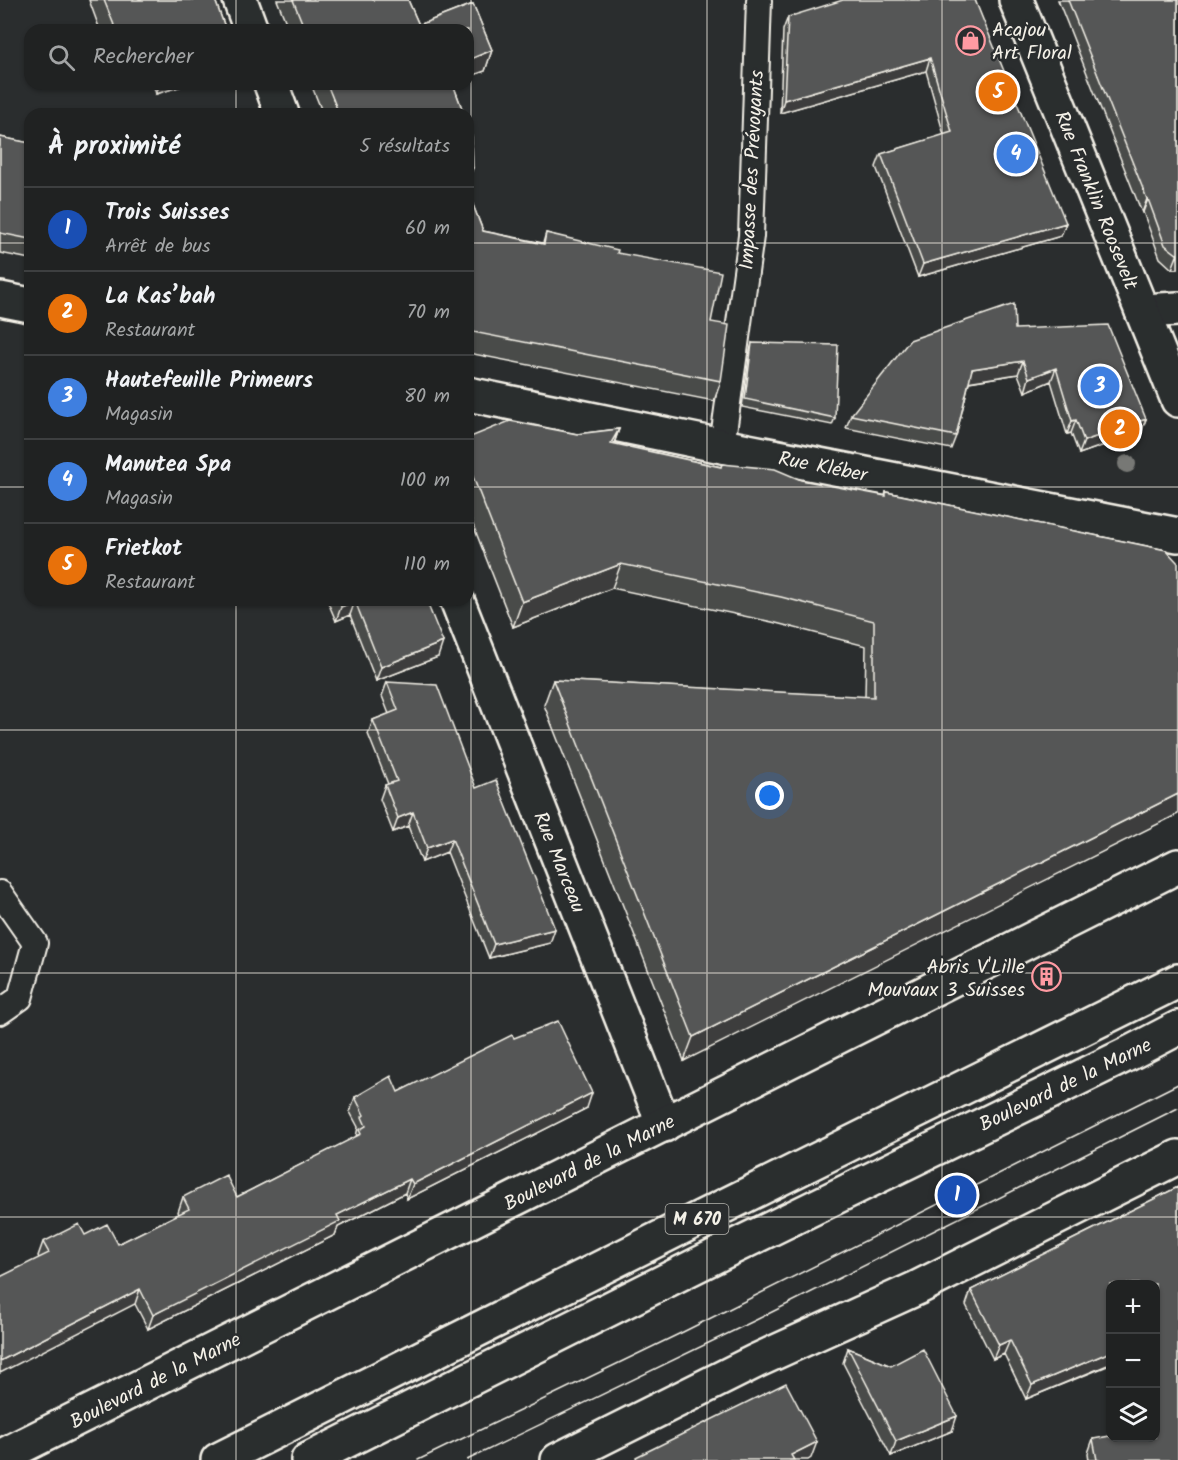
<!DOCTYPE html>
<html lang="fr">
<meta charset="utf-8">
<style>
body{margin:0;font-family:Kalam,sans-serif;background:#2d2f2f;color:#f1f3f6}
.controls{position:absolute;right:18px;bottom:18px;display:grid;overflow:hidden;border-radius:12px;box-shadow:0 2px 4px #0004}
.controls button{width:54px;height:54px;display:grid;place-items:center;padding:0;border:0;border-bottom:2px solid #3d3f40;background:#202222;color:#f1f3f6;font:30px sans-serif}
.you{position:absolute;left:770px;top:796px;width:21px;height:21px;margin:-15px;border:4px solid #fff;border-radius:50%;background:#1a73e8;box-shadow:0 0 0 9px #1a73e833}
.badge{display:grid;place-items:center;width:39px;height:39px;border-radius:50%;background:#ff9aa2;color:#fff;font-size:20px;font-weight:700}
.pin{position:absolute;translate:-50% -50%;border:3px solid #fff;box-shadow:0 2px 6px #0006}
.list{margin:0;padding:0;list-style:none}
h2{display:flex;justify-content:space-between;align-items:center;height:78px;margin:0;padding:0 24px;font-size:26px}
h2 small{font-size:20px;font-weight:400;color:#a2a4a5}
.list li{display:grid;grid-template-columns:39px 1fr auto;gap:18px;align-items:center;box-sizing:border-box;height:84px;padding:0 24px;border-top:2px solid #3d3f40}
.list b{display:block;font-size:22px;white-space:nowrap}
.list p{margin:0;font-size:20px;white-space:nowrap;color:#a2a4a5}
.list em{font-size:20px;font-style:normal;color:#a2a4a5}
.icon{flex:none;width:33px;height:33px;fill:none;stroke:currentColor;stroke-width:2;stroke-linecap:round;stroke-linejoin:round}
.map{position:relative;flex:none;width:1178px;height:1460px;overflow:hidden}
.search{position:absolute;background:#202222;box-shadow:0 2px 4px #0004;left:24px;top:24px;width:450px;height:66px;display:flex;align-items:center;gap:15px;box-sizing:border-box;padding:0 21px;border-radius:18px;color:#a2a4a5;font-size:22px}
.panel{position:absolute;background:#202222;box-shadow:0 2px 4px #0004;left:24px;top:108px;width:450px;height:498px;border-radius:18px}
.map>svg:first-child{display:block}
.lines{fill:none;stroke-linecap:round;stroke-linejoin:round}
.lane-casing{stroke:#f4f1e8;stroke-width:28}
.street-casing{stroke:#f4f1e8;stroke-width:38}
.secondary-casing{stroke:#f4f1e8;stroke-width:38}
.primary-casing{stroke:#f4f1e8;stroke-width:38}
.lane{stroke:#2a2d2e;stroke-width:24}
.street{stroke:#2a2d2e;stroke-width:33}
.secondary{stroke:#2a2d2e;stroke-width:33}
.primary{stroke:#2a2d2e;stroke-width:33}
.tram{stroke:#f4f1e8;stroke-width:1.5}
.tree{fill:#777875}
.wall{fill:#494b4a;stroke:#f4f1e8;stroke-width:1.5}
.shaded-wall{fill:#3c3d3c;stroke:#f4f1e8;stroke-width:1.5}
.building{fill:#555756;stroke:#f4f1e8;stroke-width:1.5}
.grid{fill:none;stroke:#f4f1e8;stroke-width:1.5;stroke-opacity:0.55}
.labels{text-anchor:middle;stroke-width:5;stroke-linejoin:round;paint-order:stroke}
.shield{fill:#2a2d2e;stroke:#b7b6b0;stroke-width:1.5}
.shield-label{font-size:18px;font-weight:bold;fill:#f4f1e8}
.poi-label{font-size:20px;fill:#f4f1e8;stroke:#2a2d2e;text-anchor:start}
.street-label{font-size:20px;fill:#f4f1e8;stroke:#2a2d2e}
</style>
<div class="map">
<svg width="1178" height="1460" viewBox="0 0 1178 1460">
<rect width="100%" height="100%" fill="#2a2d2e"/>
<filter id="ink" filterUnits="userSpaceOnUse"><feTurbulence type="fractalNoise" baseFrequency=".0167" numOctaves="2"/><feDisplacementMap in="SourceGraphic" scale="12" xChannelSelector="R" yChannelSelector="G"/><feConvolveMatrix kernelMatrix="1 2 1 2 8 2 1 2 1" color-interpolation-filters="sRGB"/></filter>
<g filter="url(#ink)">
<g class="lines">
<defs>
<path id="lane" d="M722,446l29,-210 8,-236
M0,893l35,50 -15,55 -20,14"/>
<path id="street" d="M240,0l11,30
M271,84l11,30
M0,299l30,6
M1142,311l36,-2
M468,394l254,52 456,89
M457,600l207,525"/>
<path id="secondary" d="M1016,0l162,400
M0,1457l1178,-591
M558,1460l198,-99 161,-73 261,-131"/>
<path id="primary" d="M218,1460l478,-240 482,-239
M308,1460l417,-209 403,-197 50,-26"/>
</defs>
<use href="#lane" class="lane-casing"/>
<use href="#street" class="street-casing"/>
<use href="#secondary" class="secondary-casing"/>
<use href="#primary" class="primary-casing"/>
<use href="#lane" class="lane"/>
<use href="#street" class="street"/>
<use href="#secondary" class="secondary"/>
<use href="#primary" class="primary"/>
<path class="tram" d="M418,1460l265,-128 495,-248
M467,1460l291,-141 420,-211"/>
</g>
<circle class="tree" cx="1127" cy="464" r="9"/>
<path class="wall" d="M89,0h126l11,30h-126z
M277,0h131l11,25 54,-21 19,46 -7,21 -17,6v-47h-179z
M975,0l86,236 -143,41 -42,-110 5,-13 63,-19 -18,-64 -146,42 3,-83 5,-13z
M1058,0h120v269h-6l-12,-11 -17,-46 -1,1z
M153,84h35l-32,10z
M311,84h142l11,30h-141z
M0,137l30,6v116l-30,-6z
M468,192l15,39 60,12 3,-10 71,20 94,69 10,59 -7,20 -246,-48z
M1015,329l131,90 -5,13 -62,22 -8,-21 -4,1 -16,-53 -26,11 -7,-18 -49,8 -13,54 -5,13 -105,-21 5,-13z
M752,343l83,75 -3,7 -90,-18 8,-56z
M619,429l-5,15 107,23 1,-3 79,16 84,16 1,-4 280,58 -482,511 -140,-356 9,-25 312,17 1,-51 -94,-24 -160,-34 -99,39 -45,-115v-74l109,-4z
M327,600h99l12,57 -62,24 -26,-66 -14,6z
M387,682l89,106 74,155 -61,15 -42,-106 -25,10 -14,-36 -15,6 -13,-33 5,-14 3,-1 -20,-50 5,-14 16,-6 -7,-18z
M514,1038l73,70 -180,91 -2,-6 -67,34 -3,8 -187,94 -13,-25 -96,-46 -1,-2 5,-14 42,-7 33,9 61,-30 -1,-2 5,-15h54l119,-60 2,-10 -8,-15 5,-15 43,-5z
M1178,1187v273h-89l-1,-7 5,-14 62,-2 -45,-153v81l-84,34 -22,-45 -11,5 -27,-54 5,-15z
M848,1348l43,18 61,65 -61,25 -48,-93z"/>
<path class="shaded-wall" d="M492,50l-7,21 -17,6v-17z
M930,58l-4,13 -146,42 4,-13z
M160,84h28l-32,10z
M473,168l-5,13v-11z
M1147,199h1l-5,13 -1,1z
M1066,223l-5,13 -143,41 5,-13z
M1178,255v14h-6l5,-13z
M1023,361l-5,13 -51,8 5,-13z
M1056,368l-5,13 -26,11 4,-14z
M1146,419l-5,13 -62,22 5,-13z
M1076,420l-5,13 -4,1 5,-13z
M619,429l-9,25 1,-11z
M621,564l-9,24 -99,39 9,-25z
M355,601l-5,14 -14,6 5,-14z
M443,642l-5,15 -62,24 5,-14z
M1178,794v20l-494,247 9,-24z
M413,812l-5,14 -15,6 5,-14z
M452,839l-5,13 -25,10 5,-14z
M555,929l-5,14 -61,15 5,-14z
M592,1093l-5,15 -180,91 6,-15z
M410,1179l-5,14 -67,34 -3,8 -187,94 5,-14 184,-100z
M140,1289l-5,15 -135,69v-12z
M1010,1340l-6,14 -11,5 6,-14z
M1110,1352v12l-84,35 6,-14z
M957,1416l-5,15 -61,25 5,-15z
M817,1442l-6,16 -3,2h-18l1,-5z"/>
<path class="building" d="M104,0h111l11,30h-110z
M293,0h115l11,25 54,-21 19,46 -24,10v-30h-163z
M843,0h132l91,223 -143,41 -42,-110 71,-22 -22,-74 -146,42 4,-83z
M1068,0h110v255l-13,-10 -17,-46h-1z
M327,84h126l11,30h-125z
M47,112l12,2h-13z
M468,126l4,11 1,31 -5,2z
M0,137l30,6v96l-30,-6z
M468,192l15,39 61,13 2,-11 72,17 -1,3 104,19 -10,50 18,3 -8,56 -253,-50z
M1014,304l1,25 93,-4 38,94 -62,22 -8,-21 -4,1 -16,-53 -27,10 -6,-17 -51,8 -16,67 -105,-21 59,-75z
M752,343l86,2 -3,73 -90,-19z
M510,421l67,13 42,-5 -8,14 110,24 1,-3 53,5 26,11 85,16v-4l280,58 12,13v231l-485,243 -140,-357 321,17v-76l-93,-24 -160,-33 -99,38 -54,-138v-26z
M339,600h87l17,42 -62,25 -26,-66 -14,6z
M387,682l50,3 39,103 20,-8 59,149 -61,15 -42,-105 -25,9 -14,-36 -15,6 -13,-33 12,-4 -24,-61 25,-10z
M558,1021l34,72 -179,91 -3,-5 -73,36 3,6 -187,94 -13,-26 -140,72v-84l49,-24 -6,-11 36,-18 6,11 22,-11 11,20 71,-35 -6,-12 43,-22 11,22 124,-63 -2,-4 7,-4 -4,-9 2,-2 -9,-18 36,-21 7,16 114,-57 2,3z
M1178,1187v273h-81l-4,-21 17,-3v1h45v-153h-45v68l-78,33 -22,-45 -11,5 -28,-55z
M848,1348l43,18 32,-17 34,67 -61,25z
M786,1383l31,59 -26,13 3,5h-157l-1,-3z"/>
</g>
<path class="grid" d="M236,0v30M471,0v1460M707,0v1460M942,0v1460M236,84v30M0,243h30M468,243h710M0,487h30M468,487h710M236,600v860M0,730h1178M0,973h1178M0,1217h1178"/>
<defs>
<symbol id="shop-ring" viewBox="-11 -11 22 22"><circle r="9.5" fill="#2a2d2e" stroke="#ff9aa2" stroke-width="1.5"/><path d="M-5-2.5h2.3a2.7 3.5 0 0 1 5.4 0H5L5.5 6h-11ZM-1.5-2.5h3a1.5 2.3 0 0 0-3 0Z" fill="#ff9aa2"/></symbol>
<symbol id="building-ring" viewBox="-11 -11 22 22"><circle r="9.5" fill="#2a2d2e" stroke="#ff9aa2" stroke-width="1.5"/><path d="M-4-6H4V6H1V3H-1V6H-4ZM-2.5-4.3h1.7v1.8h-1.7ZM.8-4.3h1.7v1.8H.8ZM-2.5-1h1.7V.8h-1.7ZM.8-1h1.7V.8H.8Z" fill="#ff9aa2"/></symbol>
</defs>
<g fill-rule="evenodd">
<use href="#shop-ring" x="954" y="24" width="33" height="33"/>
<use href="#building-ring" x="1030" y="960" width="33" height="33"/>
</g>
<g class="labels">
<rect class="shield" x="665.5" y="1204" width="63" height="30" rx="4.5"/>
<g class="shield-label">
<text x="697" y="1225">M 670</text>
</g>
<g class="poi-label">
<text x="992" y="36">Acajou<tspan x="992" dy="23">Art Floral</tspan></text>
<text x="1025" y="973" text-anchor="end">Abris V'Lille<tspan x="1025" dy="23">Mouvaux 3 Suisses</tspan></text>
</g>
<g class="street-label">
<text transform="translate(751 170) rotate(-87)" y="7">Impasse des Prévoyants</text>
<text transform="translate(1097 200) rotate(68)" y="7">Rue Franklin Roosevelt</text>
<text transform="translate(823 466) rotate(11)" y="7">Rue Kléber</text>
<text transform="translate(560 862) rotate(68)" y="7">Rue Marceau</text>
<text transform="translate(1065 1084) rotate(-26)" y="7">Boulevard de la Marne</text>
<text transform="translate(589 1162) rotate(-27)" y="7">Boulevard de la Marne</text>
<text transform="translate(155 1380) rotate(-27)" y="7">Boulevard de la Marne</text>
</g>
</g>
</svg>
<div class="controls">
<button>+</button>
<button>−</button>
<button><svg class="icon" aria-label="layers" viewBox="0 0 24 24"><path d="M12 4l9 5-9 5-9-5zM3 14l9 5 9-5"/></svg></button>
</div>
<div class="you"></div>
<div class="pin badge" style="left:957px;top:1195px;background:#1a4fb4">1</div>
<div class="pin badge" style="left:1120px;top:429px;background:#e8710a">2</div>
<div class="pin badge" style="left:1100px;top:386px;background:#3f7fe0">3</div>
<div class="pin badge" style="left:1016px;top:154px;background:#3f7fe0">4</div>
<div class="pin badge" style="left:998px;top:92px;background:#e8710a">5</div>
<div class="search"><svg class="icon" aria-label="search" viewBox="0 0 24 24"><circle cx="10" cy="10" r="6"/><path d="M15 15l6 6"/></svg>Rechercher</div>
<section class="panel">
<h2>À proximité<small>5 résultats</small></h2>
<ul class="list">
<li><span class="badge" style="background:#1a4fb4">1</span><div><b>Trois Suisses</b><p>Arrêt de bus</p></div><em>60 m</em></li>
<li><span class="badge" style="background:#e8710a">2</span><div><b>La Kas’bah</b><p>Restaurant</p></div><em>70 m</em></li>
<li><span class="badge" style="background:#3f7fe0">3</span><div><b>Hautefeuille Primeurs</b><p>Magasin</p></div><em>80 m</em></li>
<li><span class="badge" style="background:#3f7fe0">4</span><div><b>Manutea Spa</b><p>Magasin</p></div><em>100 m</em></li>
<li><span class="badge" style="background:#e8710a">5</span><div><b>Frietkot</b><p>Restaurant</p></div><em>110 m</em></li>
</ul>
</section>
</div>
